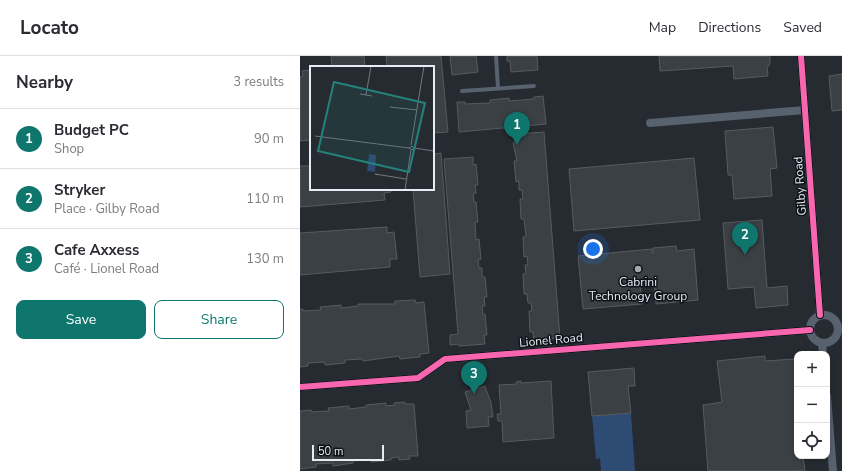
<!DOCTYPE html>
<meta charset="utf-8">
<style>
body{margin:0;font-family:"Nunito Sans",sans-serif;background:#f2f2f3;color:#2b2b33}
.controls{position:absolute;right:12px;bottom:12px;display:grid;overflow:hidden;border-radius:8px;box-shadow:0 2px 6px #0003}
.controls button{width:36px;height:36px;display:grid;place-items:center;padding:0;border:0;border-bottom:1px solid #e1e1e2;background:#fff;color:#2b2b33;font:20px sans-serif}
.scale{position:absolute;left:12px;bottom:10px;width:72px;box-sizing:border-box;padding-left:4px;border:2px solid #e6ecf4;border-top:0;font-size:11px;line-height:14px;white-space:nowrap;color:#e6ecf4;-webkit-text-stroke:3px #0e1218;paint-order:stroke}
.you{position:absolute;left:293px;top:193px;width:14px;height:14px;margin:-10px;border:3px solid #fff;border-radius:50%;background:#1a73e8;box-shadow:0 0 0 6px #1a73e833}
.badge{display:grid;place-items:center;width:26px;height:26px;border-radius:50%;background:#0f766e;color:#fff;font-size:13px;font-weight:700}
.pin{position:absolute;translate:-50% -33px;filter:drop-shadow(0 1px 2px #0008)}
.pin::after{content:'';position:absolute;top:21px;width:14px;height:12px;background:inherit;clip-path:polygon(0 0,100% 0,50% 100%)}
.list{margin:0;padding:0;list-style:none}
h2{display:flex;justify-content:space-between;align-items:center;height:52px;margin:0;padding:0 16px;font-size:17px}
h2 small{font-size:13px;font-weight:400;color:#7c7c81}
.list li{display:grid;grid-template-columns:26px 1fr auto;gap:12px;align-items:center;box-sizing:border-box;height:60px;padding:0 16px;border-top:1px solid #e1e1e2}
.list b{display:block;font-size:15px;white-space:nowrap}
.list p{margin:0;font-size:13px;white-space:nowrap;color:#7c7c81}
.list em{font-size:13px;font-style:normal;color:#7c7c81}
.actions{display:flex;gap:8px;padding:12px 16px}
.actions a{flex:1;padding:9px 0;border:1px solid #0f766e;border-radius:8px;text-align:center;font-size:14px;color:#0f766e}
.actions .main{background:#0f766e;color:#fff}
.icon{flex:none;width:22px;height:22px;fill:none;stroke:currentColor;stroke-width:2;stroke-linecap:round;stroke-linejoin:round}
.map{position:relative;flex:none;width:542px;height:415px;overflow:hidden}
header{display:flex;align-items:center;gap:24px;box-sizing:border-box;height:56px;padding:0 20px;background:#fff;border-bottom:1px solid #e1e1e2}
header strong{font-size:19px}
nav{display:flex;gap:22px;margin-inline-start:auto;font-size:14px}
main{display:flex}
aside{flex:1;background:#fff}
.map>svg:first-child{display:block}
.green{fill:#2e4b73}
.building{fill:#3b4045;stroke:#575b61}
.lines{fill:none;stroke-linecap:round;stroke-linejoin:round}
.service{stroke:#58626f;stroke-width:4}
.minor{stroke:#58626f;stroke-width:8}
.cycleway-casing{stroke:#0e1218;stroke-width:8}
.cycleway{stroke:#f766af;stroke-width:6}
.poi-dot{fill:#a3a8b0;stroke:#0e1218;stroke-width:1.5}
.labels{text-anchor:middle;stroke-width:3;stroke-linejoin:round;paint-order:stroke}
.street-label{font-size:12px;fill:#e6ecf4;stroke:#0e1218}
.poi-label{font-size:12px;fill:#e6ecf4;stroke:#0e1218}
.inset-road{fill:none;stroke:#73787f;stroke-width:1}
.view{fill:#24827b;fill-opacity:0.15;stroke:#24827b;stroke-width:2}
.inset-edge{fill:none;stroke:#e6ecf4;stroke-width:2}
</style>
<header>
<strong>Locato</strong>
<nav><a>Map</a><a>Directions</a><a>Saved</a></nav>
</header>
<main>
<aside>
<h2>Nearby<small>3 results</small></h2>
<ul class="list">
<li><span class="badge">1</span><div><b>Budget PC</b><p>Shop</p></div><em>90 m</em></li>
<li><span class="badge">2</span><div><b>Stryker</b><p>Place · Gilby Road</p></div><em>110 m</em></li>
<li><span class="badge">3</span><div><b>Cafe Axxess</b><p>Café · Lionel Road</p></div><em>130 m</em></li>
</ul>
<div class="actions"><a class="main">Save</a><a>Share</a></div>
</aside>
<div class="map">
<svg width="542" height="415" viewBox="0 0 542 415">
<rect width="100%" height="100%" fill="#262b31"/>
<path class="green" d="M331,357l4,58h-34l-1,-13 -4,1 -4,-43z"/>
<path class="building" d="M31,0h33l1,11h-33z
M86,0h55l7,76 -15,1v-66h-46z
M150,0h26l2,16 -26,3z
M207,0h30l1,14 -27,2 -1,-11h-3z
M359,0h111v7l-1,3h-2l1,10 -34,3 -1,-13 -73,5z
M11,14v70l-11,1v-64l3,-1 -1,-5z
M542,18v36l-10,1 -3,-35z
M243,40l3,28 -87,8 -2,-30h8v2l25,-1v-3l19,-2v3l25,-2v-2z
M473,71l4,41 -7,1 2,27 -38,3 -2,-24h-4l-3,-44z
M244,76l16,206 -26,2 -1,-8h-3l-1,-21h3l-1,-8h-3l-1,-9h-3l-1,-20h3l-1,-9h3l-1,-9 -3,1 -1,-20 3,-1 -2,-17h-3l-1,-20h3l-1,-9h-3v-9l-3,1 -2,-21h3l-4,-18 2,-1v-8z
M141,97l9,121 -30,3 -7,-88h20v-35z
M173,101v8l3,-1 2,21h-3l1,8 -3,1 1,8h2l2,20h-3l1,18 3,-1 2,20 -3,1 1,8h3v9h3l2,20h-3l1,9h-3l1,9 2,-1 2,21h-3l1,9 -26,2v-2l-9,1v-10l8,-1 -14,-175z
M394,102l6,62 -126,11 -5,-62z
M0,110h11v23h80v3l-7,1 1,7 -85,7z
M462,164l5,68 20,-2 1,19 -32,3 -2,-21 -26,2 -5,-66z
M87,171v6l7,-1 3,27h-7v8l-90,8v-42z
M376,190l1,5 17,-2 4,51 -42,4 -2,-22 -14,1 2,21 -59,5 -5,-53 74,-7v4h2l-1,-5z
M115,244l1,3 8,-1 5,51 -9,1v3l-20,2 -1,-3 -36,5 -1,-2 -17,1v3l-20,2v-3l-17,1v3l-8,1v-58h3v2l18,-1 -1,-3 21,-2v3l17,-2v-2h37v-3z
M465,300v5l29,-2 3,41v56h6l2,15h-97l-5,-66 19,-3 -5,-41z
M334,312l1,18h-7l3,27 -39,3 -4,-44z
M221,325v2l30,-2 3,57 -51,4 -1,-21h-4l-1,-7h4l-2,-29 18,-1 -1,-2z
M185,330l6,17 2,14h-5l1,9 -22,2 -1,-17 5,-1 -6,-18z
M105,346v2h9l4,52h-9l1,3 -11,1v-3l-8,1v2l-20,2 -1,-3 -17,2v2l-20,3v-3l-17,1v3l-16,2v-58l11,-1v2l18,-1 -1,-3 21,-2v3l17,-2v-2l20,-2v3l9,-1 -1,-2z"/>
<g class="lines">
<path class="service" d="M196,0l2,32
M162,35l72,-5"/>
<path class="minor" d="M501,0l19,259
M350,67l155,-13
M510 273a14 14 0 1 1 28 0a14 14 0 1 1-28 0Z
M522,287l1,11
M0,331l118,-9 27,-19 365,-29
M527,340l6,75"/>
<defs>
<path id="cycleway" d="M501,0l19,259
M0,331l118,-9 27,-19 365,-29"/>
</defs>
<use href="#cycleway" class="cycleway-casing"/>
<use href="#cycleway" class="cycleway"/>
</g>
<circle class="poi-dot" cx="338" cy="213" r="4"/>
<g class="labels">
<g class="street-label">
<text transform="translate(500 130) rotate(-94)" y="4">Gilby Road</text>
<text transform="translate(251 284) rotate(-5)" y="4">Lionel Road</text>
</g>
<g class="poi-label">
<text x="338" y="230">Cabrini<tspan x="338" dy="14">Technology Group</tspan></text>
</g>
</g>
<g transform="translate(10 10)">
<rect width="124" height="124" fill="#262b31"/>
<path d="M59,88l7,1 -1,17 -8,-1z" fill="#2e4b73"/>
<path class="inset-road" d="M50,28l12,2M56,29l5,-29M80,41l27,3M5,70l94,12M101,79l13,-79M104,82l-2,2 -3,-2 3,-2 2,2 20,3M68,109l-3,-1 31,5M95,124l6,-40"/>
<path class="view" d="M24,16l91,21 -16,69 -91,-21z"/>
<rect width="124" height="124" class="inset-edge"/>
</g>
</svg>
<div class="controls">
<button>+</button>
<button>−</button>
<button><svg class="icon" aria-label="locate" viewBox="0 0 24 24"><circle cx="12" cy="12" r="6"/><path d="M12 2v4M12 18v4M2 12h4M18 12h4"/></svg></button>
</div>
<div class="scale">50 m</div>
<div class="you"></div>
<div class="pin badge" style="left:217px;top:89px">1</div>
<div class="pin badge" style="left:445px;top:199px">2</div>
<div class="pin badge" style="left:174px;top:338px">3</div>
</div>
</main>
